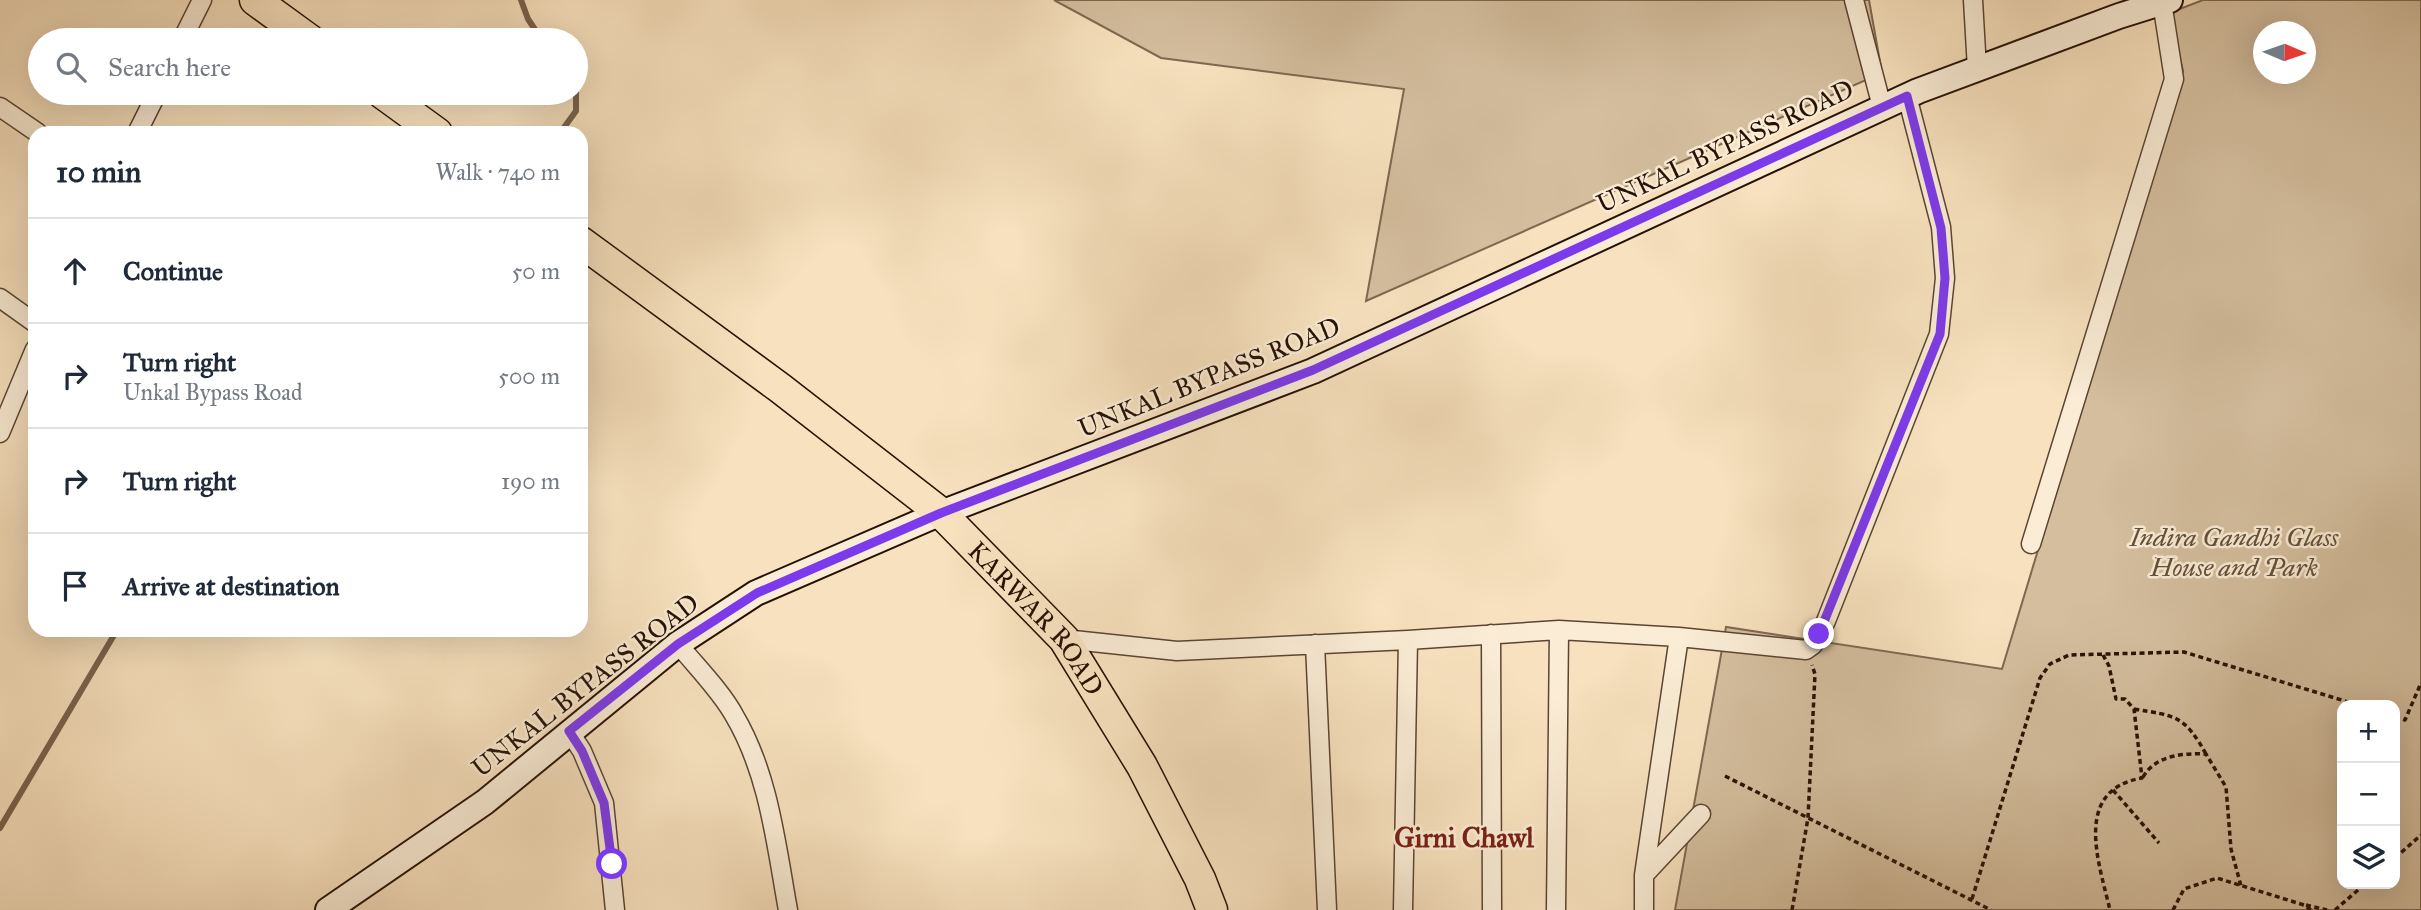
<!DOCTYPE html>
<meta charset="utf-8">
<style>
body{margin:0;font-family:"IM FELL Great Primer",serif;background:#f6f6f7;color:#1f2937}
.controls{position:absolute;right:21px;bottom:21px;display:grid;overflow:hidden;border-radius:14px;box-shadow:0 7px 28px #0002}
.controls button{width:63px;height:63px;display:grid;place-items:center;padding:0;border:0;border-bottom:2px solid #e0e1e3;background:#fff;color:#1f2937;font:35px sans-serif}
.compass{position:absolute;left:2253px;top:21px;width:63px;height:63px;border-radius:50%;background:#fff;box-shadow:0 7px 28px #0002;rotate:92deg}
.stop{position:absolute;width:21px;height:21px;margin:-16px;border:5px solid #7c3aed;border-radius:50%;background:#fff}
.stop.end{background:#7c3aed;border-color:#fff;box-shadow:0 2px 7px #0008}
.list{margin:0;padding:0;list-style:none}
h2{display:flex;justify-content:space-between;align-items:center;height:91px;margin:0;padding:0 28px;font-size:30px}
h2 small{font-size:23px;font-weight:400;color:#747a83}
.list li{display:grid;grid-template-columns:46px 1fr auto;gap:21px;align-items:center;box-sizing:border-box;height:105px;padding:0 28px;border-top:2px solid #e0e1e3}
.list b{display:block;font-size:26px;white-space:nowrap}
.list p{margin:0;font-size:23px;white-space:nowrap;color:#747a83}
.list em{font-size:23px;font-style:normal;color:#747a83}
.icon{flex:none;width:38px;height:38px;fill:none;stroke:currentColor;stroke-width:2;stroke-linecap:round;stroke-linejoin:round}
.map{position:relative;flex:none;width:2421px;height:910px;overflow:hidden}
.search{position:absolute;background:#fff;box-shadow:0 7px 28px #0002;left:28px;top:28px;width:560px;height:77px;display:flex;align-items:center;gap:18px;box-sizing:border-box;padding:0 24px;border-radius:38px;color:#747a83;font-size:26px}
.panel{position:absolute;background:#fff;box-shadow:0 7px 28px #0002;left:28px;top:126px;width:560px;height:511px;border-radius:21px}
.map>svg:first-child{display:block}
.green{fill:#d4be9e;stroke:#7e6851;stroke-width:2;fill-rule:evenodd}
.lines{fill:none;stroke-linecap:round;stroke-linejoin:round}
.stream{stroke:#79634e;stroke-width:6}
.minor-casing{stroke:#5b4532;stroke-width:21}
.secondary-casing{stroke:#271104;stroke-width:28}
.trunk-casing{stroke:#271104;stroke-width:33}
.path{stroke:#271104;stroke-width:3.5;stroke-dasharray:5 3.5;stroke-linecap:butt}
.minor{stroke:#faecd5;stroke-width:18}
.secondary{stroke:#faecd5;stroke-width:24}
.trunk{stroke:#f7e1be;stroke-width:30}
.route{stroke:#7c3aed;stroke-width:9}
.labels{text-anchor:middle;stroke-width:5;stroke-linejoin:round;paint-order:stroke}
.street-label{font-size:26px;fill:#271104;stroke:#faecd5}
.park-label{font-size:26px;font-style:italic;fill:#644e3a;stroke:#faecd5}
.neighbourhood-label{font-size:28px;font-weight:bold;fill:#7a1f14;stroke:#faecd5}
</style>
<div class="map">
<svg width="2421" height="910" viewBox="0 0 2421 910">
<rect width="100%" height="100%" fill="#f7e1be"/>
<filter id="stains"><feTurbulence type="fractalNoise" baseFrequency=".00286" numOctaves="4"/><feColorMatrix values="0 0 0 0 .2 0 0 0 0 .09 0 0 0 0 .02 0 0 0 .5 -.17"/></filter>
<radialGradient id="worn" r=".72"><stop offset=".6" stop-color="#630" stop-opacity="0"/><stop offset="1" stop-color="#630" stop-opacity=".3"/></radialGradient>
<path class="green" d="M1054,0h815l13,73 -516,228 38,-212 -243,-31z
M2203,0h218v910h-746l51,-283 276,42 181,-598 -14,-58zM2264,32h42v42h-42zM2342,705h53v179h-53z"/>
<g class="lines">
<path class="stream" d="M521,0l7,19 14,21
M560,133l16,-22v-29
M0,828l117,-198"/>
<defs>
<path id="minor" d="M1854,0l28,107
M1973,0l4,69
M182,40l20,-40
M0,107l38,26
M137,133l20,-40
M0,298l35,25
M0,433l35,-84
M2031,544l143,-465 -12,-77
M1491,634l1,276
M1064,639l113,12 231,-11 151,-10 120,7 127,13 7,-5 13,-24 113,-287 6,-56 -4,-51 -34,-131
M678,644c17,21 43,47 56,71 35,59 42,129 54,195
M1315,644l12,266
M569,731l13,20 22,52 11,107
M1644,875l57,-61
M1403,910l5,-270
M1556,910l3,-280
M1644,910v-35l35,-238"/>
<path id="secondary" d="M328,910l157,-108 193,-158 78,-51 185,-80 372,-142 605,-280 201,-75 51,-16"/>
<g id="trunk">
<path d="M255,0l55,40"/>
<path d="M382,93l55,40"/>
<path id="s1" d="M581,242l199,146 161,125 123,126 78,127 58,113 12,31"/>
</g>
</defs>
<use href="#minor" class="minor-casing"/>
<use href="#secondary" class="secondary-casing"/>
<use href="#trunk" class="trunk-casing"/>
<path class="path" d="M2103,655l6,11 7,33h9l9,10 8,69c-70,12 -43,85 -32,132
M2134,709c42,7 50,6 72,45
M2395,717l10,3 16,-37
M1725,776l266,134
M2143,777c13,-22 40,-24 63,-23l20,33 5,62 10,37
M2113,790l46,53
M2395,858l26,-23
M1972,899l68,-221 10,-14 19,-9 115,-3 174,53
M2306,905l21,5
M1792,910l16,-92 7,-144 -3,-9
M2173,910l11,-21 33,-11 87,27 7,5
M2335,910l30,-26"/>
<use href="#minor" class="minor"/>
<use href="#secondary" class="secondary"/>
<use href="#trunk" class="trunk"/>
</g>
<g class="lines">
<path class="route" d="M612,864l-8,-61 -22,-52 -13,-20 109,-87 79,-51 184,-80 372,-143 594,-274 34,132 4,50 -5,56 -121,300"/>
</g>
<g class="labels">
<g class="street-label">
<text transform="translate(1725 146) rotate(-25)" y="9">UNKAL BYPASS ROAD</text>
<text transform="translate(1209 377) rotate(-22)" y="9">UNKAL BYPASS ROAD</text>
<text dy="9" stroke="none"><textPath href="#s1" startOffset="593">KARWAR ROAD</textPath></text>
<text transform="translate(585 685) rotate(-38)" y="9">UNKAL BYPASS ROAD</text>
</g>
<g class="park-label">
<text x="2234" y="546">Indira Gandhi Glass<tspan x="2234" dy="30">House and Park</tspan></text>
</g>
<g class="neighbourhood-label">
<text x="1464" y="847">Girni Chawl</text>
</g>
</g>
<rect width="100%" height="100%" filter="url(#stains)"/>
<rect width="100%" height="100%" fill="url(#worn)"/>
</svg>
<div class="controls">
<button>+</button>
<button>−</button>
<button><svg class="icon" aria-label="layers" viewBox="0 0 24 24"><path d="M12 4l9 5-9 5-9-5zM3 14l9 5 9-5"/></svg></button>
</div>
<svg class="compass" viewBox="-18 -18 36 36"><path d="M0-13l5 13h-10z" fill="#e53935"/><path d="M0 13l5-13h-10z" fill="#747a83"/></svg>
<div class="stop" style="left:612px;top:864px"></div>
<div class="stop end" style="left:1819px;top:634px"></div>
<div class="search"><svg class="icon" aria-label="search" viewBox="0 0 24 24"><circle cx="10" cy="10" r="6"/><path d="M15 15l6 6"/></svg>Search here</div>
<section class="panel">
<h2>10 min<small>Walk · 740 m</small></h2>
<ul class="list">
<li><svg class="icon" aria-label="ahead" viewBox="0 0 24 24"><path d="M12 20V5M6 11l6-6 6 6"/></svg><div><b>Continue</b></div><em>50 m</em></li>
<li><svg class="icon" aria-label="right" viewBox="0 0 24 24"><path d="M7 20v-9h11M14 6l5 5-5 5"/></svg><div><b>Turn right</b><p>Unkal Bypass Road</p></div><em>500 m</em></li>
<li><svg class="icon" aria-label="right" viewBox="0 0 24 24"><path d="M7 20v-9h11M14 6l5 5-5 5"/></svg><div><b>Turn right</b></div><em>190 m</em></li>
<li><svg class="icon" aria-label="arrive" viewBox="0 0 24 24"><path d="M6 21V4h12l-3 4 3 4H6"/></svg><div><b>Arrive at destination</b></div></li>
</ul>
</section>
</div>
